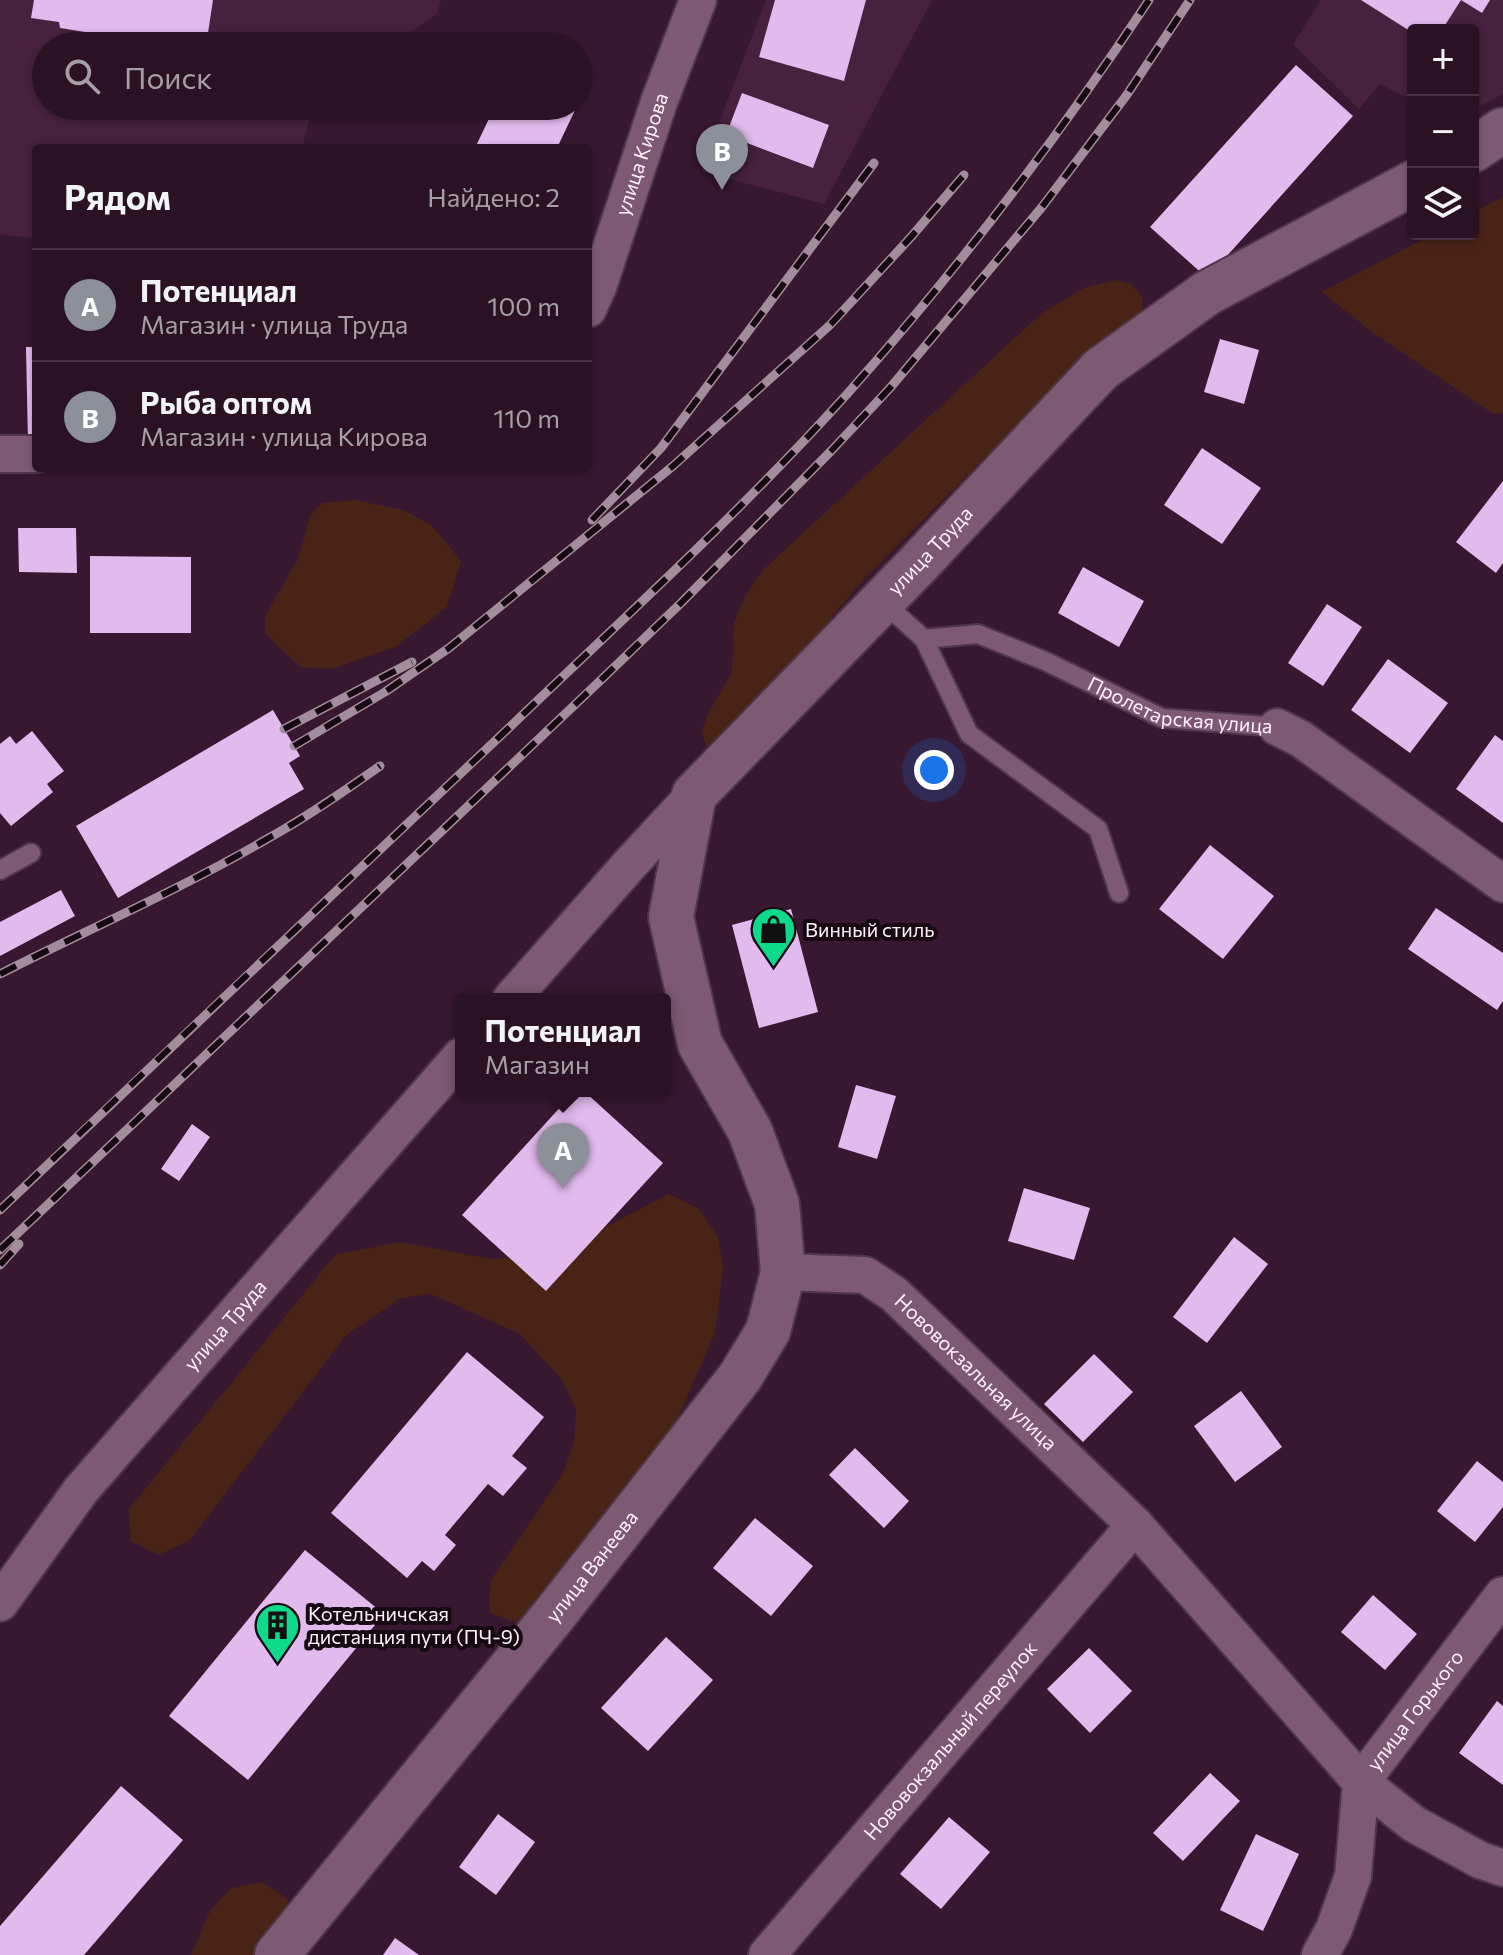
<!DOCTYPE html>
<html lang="ru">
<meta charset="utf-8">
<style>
body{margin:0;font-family:Commissioner,sans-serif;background:#321b2c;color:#f1f3f6}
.controls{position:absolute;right:24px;top:24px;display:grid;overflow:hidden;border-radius:8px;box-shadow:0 2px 6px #0004}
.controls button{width:72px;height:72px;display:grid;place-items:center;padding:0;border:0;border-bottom:2px solid #463241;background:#2a1224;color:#f1f3f6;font:40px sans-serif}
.you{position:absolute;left:934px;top:770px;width:28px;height:28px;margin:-20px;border:6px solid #fff;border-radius:50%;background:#1a73e8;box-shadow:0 0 0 12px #1a73e833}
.badge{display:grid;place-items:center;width:52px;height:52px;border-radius:50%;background:#8c9099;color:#fff;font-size:26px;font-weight:700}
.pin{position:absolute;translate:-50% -66px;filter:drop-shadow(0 2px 4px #0008)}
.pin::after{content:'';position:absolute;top:42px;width:28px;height:24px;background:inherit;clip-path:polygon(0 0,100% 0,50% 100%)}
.popup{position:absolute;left:455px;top:993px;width:216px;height:104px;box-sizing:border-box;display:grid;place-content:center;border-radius:8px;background:#2a1224;filter:drop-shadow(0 2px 6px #0005);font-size:26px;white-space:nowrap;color:#a59ea6}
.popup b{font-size:30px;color:#f1f3f6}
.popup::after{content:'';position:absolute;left:50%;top:100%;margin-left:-16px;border:16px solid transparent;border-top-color:#2a1224}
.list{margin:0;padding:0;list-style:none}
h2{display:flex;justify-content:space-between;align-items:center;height:104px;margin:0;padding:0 32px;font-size:34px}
h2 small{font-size:26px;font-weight:400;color:#a59ea6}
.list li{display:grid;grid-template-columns:52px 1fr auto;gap:24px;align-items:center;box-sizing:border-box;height:112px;padding:0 32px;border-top:2px solid #463241}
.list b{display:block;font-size:30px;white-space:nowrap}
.list p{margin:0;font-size:26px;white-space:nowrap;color:#a59ea6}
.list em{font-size:26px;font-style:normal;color:#a59ea6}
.icon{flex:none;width:44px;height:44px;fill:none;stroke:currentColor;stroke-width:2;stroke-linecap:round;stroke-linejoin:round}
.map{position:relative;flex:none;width:1503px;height:1955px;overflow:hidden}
.search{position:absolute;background:#2a1224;box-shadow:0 2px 6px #0004;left:32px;top:32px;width:560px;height:88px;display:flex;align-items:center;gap:20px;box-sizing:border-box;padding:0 28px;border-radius:44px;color:#a59ea6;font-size:30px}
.panel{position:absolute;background:#2a1224;box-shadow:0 2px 6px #0004;left:32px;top:144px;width:560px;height:328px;border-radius:8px}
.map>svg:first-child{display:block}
.built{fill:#47213d}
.green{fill:#4a2317}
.building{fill:#e2baee}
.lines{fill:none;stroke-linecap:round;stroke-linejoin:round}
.lane-casing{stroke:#4f364a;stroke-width:22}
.street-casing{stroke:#4f364a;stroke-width:40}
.secondary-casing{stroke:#4f364a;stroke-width:48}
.lane{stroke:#7e5973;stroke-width:18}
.street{stroke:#7e5973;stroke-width:36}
.secondary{stroke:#7e5973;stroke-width:44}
.rail-casing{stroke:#a38d9d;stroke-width:9}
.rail{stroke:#170913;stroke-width:6;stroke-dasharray:18;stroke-linecap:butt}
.labels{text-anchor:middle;stroke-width:8;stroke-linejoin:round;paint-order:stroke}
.street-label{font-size:20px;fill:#fef0f9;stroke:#170913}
.poi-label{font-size:20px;fill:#fef0f9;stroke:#170913;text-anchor:start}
</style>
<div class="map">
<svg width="1503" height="1955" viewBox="0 0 1503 1955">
<rect width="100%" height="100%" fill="#381830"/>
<path class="built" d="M0,0h441l-4,14 -47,32h-344v60h267l-11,42h-266v91l-36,-5z
M766,0h166l-108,204 -121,-32 9,-31z
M1321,0h182v94l-30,16v-80h-60v71l-33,-17 -21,25 -66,-65z"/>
<path class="green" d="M1503,197v216l-10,1 -121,-82 -50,-40 111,-58h40v-21z
M1116,280l15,4 11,13v16l-23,21 -33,22 -224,225 -141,169 -15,-4 -4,-16 6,-16 24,-42 2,-49 12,-29 19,-26 277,-255 42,-25z
M355,500l48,10 28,15 30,36 -14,46 -52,40 -64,22 -31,-2 -35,-34v-17l33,-57 13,-46 12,-10z
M669,1194l30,15 19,27 5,31 -8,66 -38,87 -138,181 -22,22 -28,-11 2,-32 71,-105 12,-32 2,-33 -14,-30 -42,-46 -89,-40 -30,4 -55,37 -156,205 -32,15 -27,-14 -2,-32 206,-254 64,-13 93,17 64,-6z
M262,1882l26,17 -3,31 -15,25h-79l19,-44 21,-23z"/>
<path class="building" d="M34,0h179l-7,46h-33l-113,-18 -1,-6 -28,-4z
M775,0h91l-22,81 -85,-24z
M1361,0h100l-19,30h-29v3z
M1461,0h29l-8,13z
M1296,65l57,51 -146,162 -57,-51z
M742,93l87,32 -16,43 -87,-33z
M495,106h82l-20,42h-82z
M1220,339l39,11 -15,54 -40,-12z
M26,347h10v94l-8,1z
M1202,448l59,40 -39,56 -58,-39z
M1503,481v82l-7,10 -40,-31z
M18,528h58l1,45 -58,-1z
M90,556l101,1v76h-101z
M1083,567l61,34 -25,46 -61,-34z
M1327,604l35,23 -39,59 -35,-23z
M1388,659l60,44 -38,50 -59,-43z
M273,710l27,46 -11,7 15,26 -186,109 -42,-72z
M32,731l32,40 -17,13 6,8 -42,34 -11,-13v-69l10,-8 6,8z
M1495,735l8,6v82l-47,-34z
M1210,845l64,51 -51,63 -64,-50z
M61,890l14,26 -75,40v-34z
M1436,908l67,45v48l-6,9 -89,-61z
M791,909l27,103 -59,16 -27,-103z
M856,1085l40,11 -19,63 -39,-12z
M575,1091h9l79,72 -117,128 -84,-76z
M192,1124l18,13 -31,44 -18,-12z
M1024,1188l66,20 -16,52 -66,-19z
M1234,1237l34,27 -61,79 -34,-26z
M467,1352l77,65 -32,39 15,12 -24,28 -15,-12 -43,51 11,10 -22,26 -12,-10 -15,17 -76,-65z
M1094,1354l39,38 -50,50 -39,-38z
M1241,1391l41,56 -47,35 -41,-56z
M855,1448l54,53 -25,27 -55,-53z
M1477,1461l26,21v25l-28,35 -38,-31z
M755,1518l58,48 -42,50 -58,-48z
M305,1550l79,64 -136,166 -79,-64z
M1373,1595l44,39 -32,36 -44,-38z
M666,1637l47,43 -65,71 -47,-43z
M1089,1648l43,43 -42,42 -43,-44z
M1497,1701l6,5v79l-44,-32z
M1210,1773l30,28 -57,60 -30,-28z
M121,1786l62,54 -99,115h-84v-29z
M498,1814l37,28 -39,53 -37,-28z
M949,1817l41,35 -49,57 -41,-35z
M1256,1834l43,20 -36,77 -43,-21z
M395,1938l24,17h-36z"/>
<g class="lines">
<defs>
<g id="lane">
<path id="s1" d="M882,601l42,38 54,-5 67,27 117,57 115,9"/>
<path d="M924,639l45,95 129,95 21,64"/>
<path d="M0,870l31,-17"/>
</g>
<g id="street">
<path id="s2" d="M588,309l10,-22 61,-185 39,-102"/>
<path d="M0,454h36"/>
<path d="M1277,727l24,12 202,145"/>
<path d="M511,999l119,-135 64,-69"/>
<path id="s3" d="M783,1272l82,3 29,19 241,231 226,257 53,42 66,36 23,8"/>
<path id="s4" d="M0,1603l81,-113 380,-434"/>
<path id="s5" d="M767,1955l368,-430"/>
<path id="s6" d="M1320,1955l14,-26 19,-53 8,-94 142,-187"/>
</g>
<g id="secondary">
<path d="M1473,150l30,-20"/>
<path id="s7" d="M277,1955l277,-340 186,-238 28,-46 15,-59 -6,-68 -27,-73 -50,-87 -29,-127 23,-122 228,-235 179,-191 106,-76 206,-110"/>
</g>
</defs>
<use href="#lane" class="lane-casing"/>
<use href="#street" class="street-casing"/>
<use href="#secondary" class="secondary-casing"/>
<use href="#lane" class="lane"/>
<use href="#street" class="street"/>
<use href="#secondary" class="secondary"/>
<defs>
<path id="rail" d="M592,520l69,-72 213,-285
M284,729l128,-67
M294,746l91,-54 64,-44 224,-182 157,-141 81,-88 53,-62
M0,974c89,-45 181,-85 267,-135 40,-22 76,-47 113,-73
M0,1210c170,-163 342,-324 513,-486 113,-108 230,-214 335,-331 110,-124 210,-255 301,-393
M0,1250l603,-572 78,-75 151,-153 58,-62 152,-181 84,-111 64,-96
M0,1265l19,-21"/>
</defs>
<use href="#rail" class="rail-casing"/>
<use href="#rail" class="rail"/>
</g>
<defs>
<symbol id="shop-pin" viewBox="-11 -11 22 30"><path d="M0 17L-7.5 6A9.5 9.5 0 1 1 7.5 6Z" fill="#0fd98a" stroke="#170913"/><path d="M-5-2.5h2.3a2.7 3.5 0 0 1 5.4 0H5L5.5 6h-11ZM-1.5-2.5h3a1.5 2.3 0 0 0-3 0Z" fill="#111"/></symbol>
<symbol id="building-pin" viewBox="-11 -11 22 30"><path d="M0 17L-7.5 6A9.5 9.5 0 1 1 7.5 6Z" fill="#0fd98a" stroke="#170913"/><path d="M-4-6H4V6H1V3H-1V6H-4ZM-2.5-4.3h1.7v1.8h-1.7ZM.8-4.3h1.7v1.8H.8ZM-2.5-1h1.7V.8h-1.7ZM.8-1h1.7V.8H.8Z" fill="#111"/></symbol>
</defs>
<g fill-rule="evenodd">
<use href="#shop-pin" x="748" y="904" width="51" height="69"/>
<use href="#building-pin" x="252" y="1600" width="51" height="69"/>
</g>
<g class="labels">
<g class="street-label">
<text dy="7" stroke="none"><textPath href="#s2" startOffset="164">улица Кирова</textPath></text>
<text dy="7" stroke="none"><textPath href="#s7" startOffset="1696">улица Труда</textPath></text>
<text dy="7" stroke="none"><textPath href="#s1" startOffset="328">Пролетарская улица</textPath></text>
<text dy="7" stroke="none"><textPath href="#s4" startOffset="358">улица Труда</textPath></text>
<text dy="7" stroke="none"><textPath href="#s3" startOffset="230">Нововокзальная улица</textPath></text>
<text dy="7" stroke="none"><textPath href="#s7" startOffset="500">улица Ванеева</textPath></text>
<text dy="7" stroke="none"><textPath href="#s6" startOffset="270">улица Горького</textPath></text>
<text dy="7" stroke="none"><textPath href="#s5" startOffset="282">Нововокзальный переулок</textPath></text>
</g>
<g class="poi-label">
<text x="805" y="937">Винный стиль</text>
<text x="308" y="1621">Котельничская<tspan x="308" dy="23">дистанция пути (ПЧ-9)</tspan></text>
</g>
</g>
</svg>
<div class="controls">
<button>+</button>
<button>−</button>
<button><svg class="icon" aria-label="layers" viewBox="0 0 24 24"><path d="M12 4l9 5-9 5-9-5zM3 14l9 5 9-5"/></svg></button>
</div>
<div class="you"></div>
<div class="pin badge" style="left:563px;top:1189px">A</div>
<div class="popup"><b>Потенциал</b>Магазин</div>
<div class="pin badge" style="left:722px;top:190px">B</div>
<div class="search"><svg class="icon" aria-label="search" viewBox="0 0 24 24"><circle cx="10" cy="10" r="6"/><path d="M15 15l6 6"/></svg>Поиск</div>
<section class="panel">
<h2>Рядом<small>Найдено: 2</small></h2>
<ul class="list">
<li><span class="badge">A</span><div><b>Потенциал</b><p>Магазин · улица Труда</p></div><em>100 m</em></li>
<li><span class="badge">B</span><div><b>Рыба оптом</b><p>Магазин · улица Кирова</p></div><em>110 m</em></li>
</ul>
</section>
</div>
